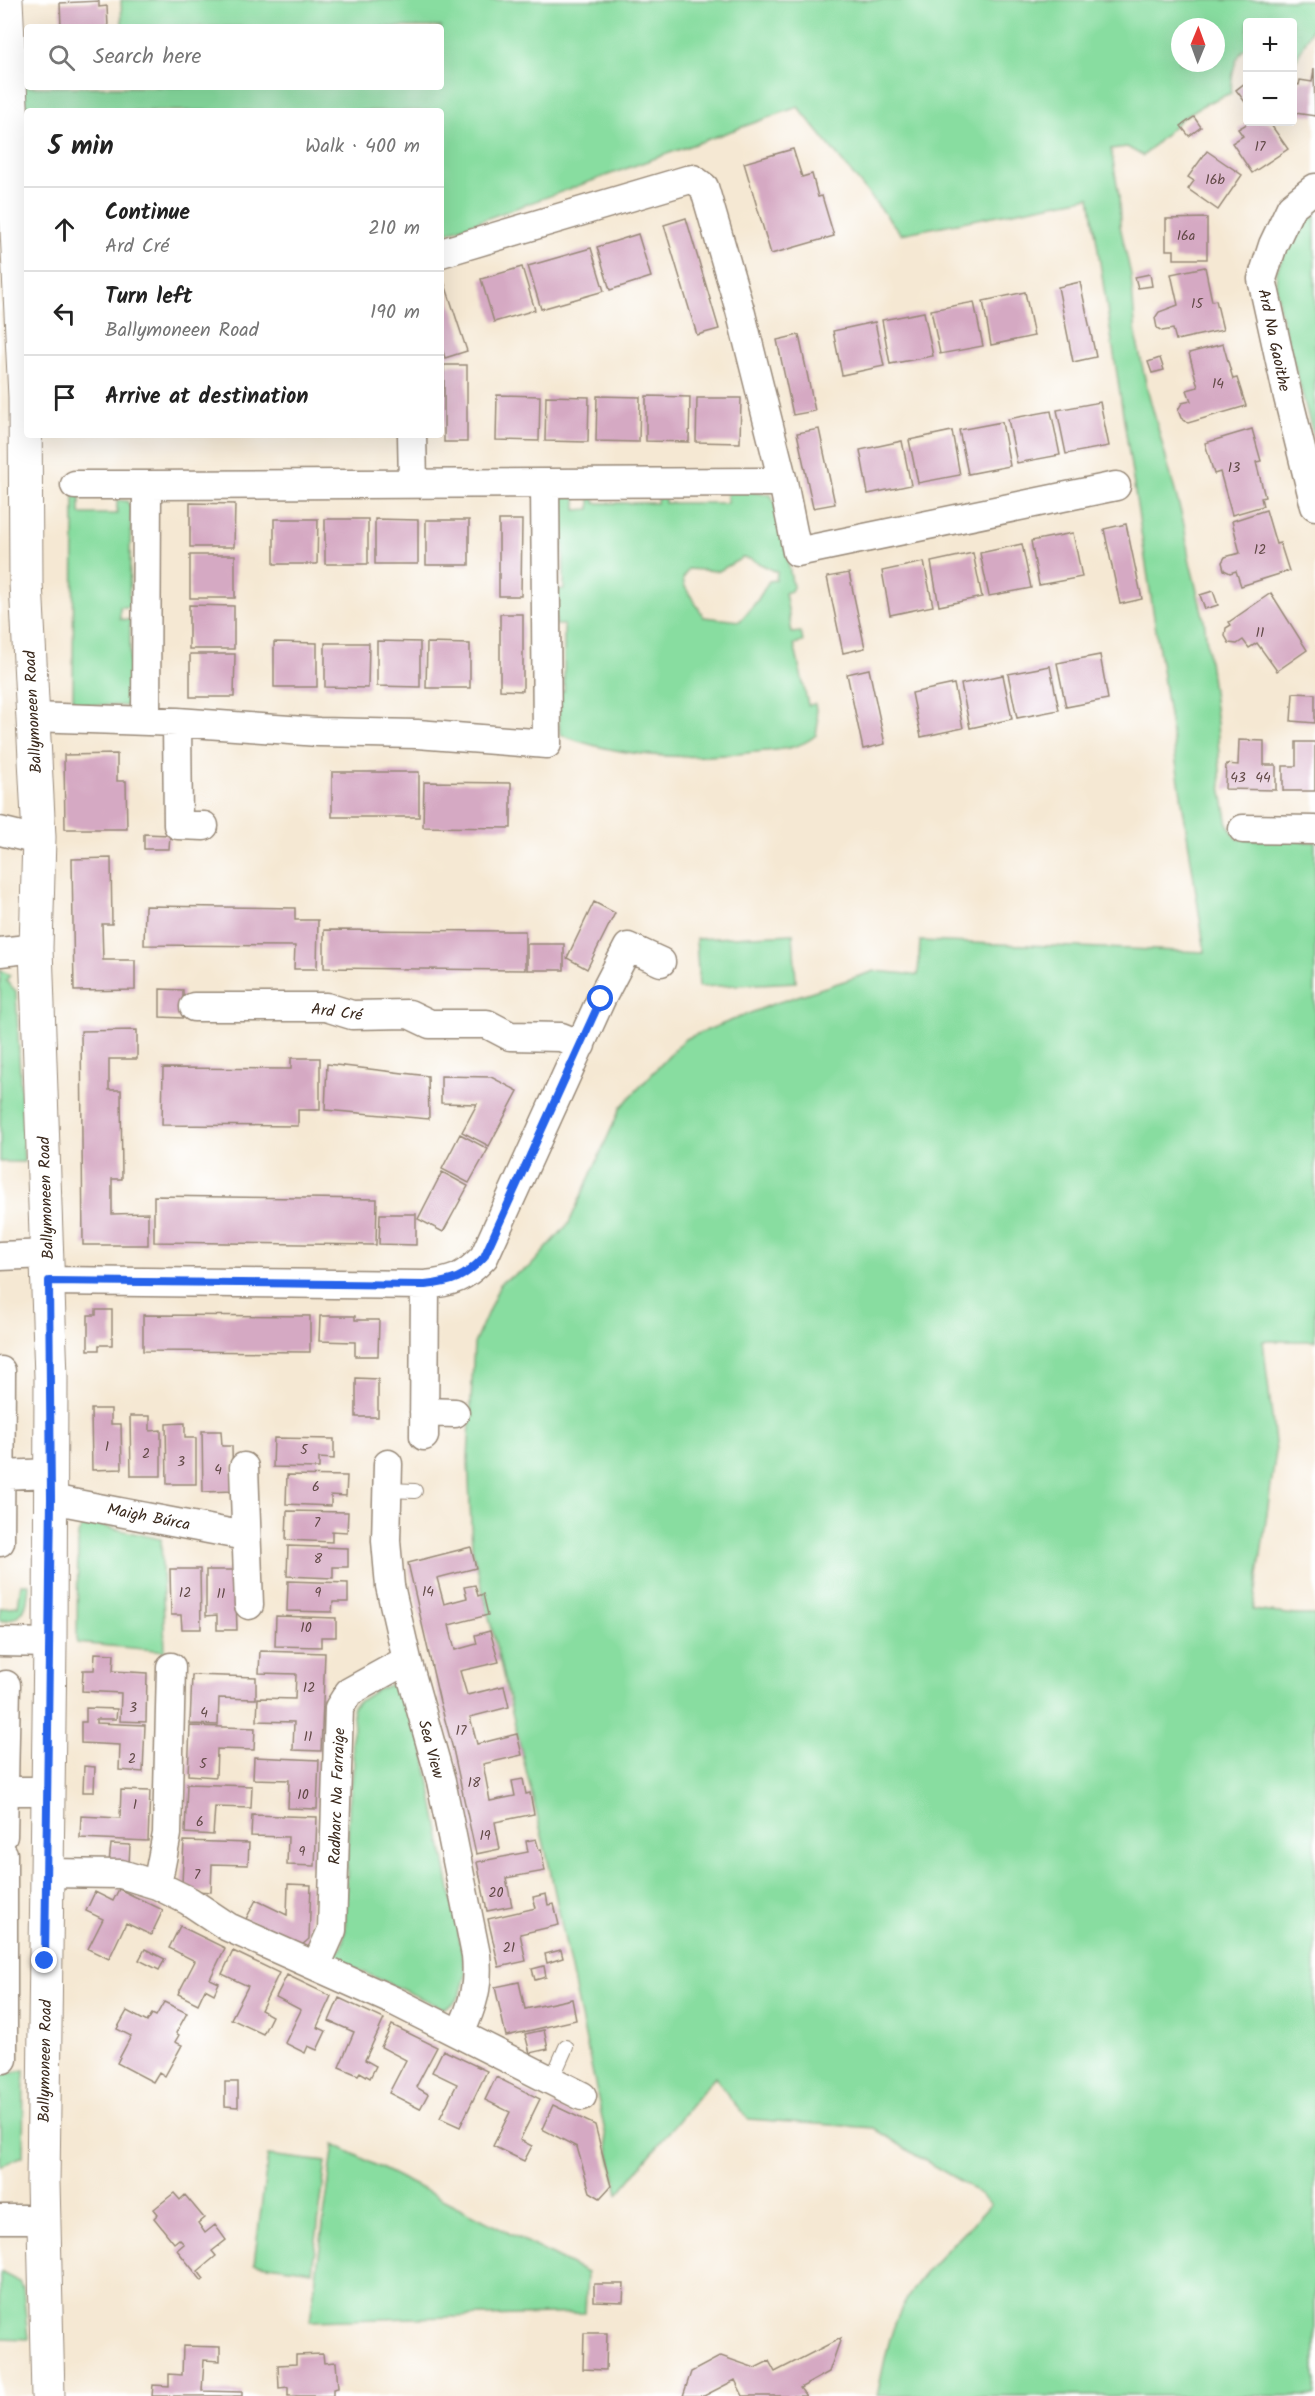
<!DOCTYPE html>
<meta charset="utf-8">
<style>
body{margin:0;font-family:Kalam,sans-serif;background:#f6f6f6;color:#222}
.controls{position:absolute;right:18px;top:18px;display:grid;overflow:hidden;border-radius:6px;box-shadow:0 6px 24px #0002}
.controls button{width:54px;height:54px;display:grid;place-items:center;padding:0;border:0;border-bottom:2px solid #e0e0e0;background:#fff;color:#222;font:30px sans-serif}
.compass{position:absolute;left:1171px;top:18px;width:54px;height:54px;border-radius:50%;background:#fff;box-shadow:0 6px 24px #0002;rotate:1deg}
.stop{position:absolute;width:18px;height:18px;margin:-14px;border:4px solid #2563eb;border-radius:50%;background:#fff}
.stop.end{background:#2563eb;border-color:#fff;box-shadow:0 2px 6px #0008}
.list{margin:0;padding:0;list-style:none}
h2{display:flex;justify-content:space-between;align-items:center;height:78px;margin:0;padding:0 24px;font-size:26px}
h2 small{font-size:20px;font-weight:400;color:#767676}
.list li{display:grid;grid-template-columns:39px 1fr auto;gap:18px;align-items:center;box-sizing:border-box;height:84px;padding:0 24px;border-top:2px solid #e0e0e0}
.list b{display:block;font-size:22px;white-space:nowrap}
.list p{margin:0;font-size:20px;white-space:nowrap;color:#767676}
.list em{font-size:20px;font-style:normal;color:#767676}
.icon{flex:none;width:33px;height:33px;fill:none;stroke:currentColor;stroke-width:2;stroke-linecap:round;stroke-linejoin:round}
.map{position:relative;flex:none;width:1315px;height:2396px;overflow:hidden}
.search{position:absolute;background:#fff;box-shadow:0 6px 24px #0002;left:24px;top:24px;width:420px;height:66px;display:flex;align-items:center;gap:15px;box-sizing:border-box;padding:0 21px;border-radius:6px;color:#767676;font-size:22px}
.panel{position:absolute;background:#fff;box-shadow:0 6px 24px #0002;left:24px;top:108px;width:420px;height:330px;border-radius:6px}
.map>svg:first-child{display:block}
.green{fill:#88dda0;stroke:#62845f;stroke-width:1.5;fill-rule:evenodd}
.building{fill:#d5a9c3}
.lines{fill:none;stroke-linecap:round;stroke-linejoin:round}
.service-casing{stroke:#988978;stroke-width:16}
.minor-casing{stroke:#988978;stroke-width:31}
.tertiary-casing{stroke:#988978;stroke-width:35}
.service{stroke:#fff;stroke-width:14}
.minor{stroke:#fff;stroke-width:28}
.tertiary{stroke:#fff;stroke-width:33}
.route{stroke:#2563eb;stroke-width:8}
.labels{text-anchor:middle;stroke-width:5;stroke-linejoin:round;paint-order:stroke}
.number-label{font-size:14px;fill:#624a47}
.street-label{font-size:16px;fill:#3b2a1e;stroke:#fff}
</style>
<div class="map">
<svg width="1315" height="2396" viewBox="0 0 1315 2396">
<rect width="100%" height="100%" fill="#fff"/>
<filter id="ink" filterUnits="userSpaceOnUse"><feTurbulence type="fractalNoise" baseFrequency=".0167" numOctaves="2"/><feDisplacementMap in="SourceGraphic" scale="12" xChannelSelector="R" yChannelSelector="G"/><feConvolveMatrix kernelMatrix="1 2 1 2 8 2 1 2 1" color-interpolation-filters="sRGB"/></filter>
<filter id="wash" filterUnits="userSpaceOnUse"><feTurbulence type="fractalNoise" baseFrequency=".008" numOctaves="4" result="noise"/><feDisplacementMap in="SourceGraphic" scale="24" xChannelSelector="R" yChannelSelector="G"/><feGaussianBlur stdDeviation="1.35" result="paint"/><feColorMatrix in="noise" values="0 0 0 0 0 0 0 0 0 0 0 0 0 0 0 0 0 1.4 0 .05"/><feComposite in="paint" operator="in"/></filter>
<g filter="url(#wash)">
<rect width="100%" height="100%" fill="#f5e8d3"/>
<path class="green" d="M121,0h1194v23l-22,43 -1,-44h-44l-1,25c-14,10 -15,29 -16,46l-28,12 -22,14 -38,37 -16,-9 -16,2 8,47 1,30 11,49 5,62 11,51 37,136 5,34 15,62 13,104 4,62 7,39 9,14 78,3v499h-52l13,110 -23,159 43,5h19v781h-438c7,-30 11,-62 26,-90 21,-40 58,-68 88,-102l-24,-19 -50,-29 -43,-28 -126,-9 -18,-21 -15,-22 -97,118 -68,-325 -78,-322 -4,-88 6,-115 27,-62 29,-15 39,-44 52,-116 64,-68 88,-35 102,-33 43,4 2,-34 285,11 -115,-755 -189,37 -103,-127 -357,128v-124h-414l-5,-29 5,-1v6h414v-60h-319zM1180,27h36v36h-36z
M1315,203v238l-36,-133 -3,-25 1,-13 25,-54z
M727,489l44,6 7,16 15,76 -2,4 -6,2 7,40 9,-1 2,10 -9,2 14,61 7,-1 3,19 -2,12c-17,15 -40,15 -61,17 -64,8 -130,7 -191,-16l-4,-3 -4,-41 8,-1v-66h-8l-1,-35 9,-1 -1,-66h-9c3,-20 -1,-27 22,-29v16l14,-1v-16l5,1v9h62l1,-9h7v9h62zM742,558l8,1 27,13 -1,8 -7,1 -12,20 -17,20 -36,-4 -19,-30 -2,-8 5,-10 31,2z
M80,492v22h37v-14l10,1 4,8 -2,98h-9v12l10,1v81l-5,5 -52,-2 1,-211z
M793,934l3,48 -97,5 -3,-48z
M0,970l10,5 -4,6 10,10 8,171h-24z
M88,1523l73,16 4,112 -88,-8 1,-109 4,-7z
M21,1584h8c-1,22 -4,35 -29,37v-13l18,-2z
M392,1684l13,7 18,56 43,227c-4,16 -5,29 -23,34l-111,-50 10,-11 3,-16 4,-126 5,-42 -3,-21 3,-14 -2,-22 23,-15z
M24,2070l-1,86 -23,10v-91z
M334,2144l253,129 -2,40 -275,8z
M268,2155l58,7 -14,109 -58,-8z
M0,2272l20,10 3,6 5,51 -28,-1z"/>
<g id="blocks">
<path class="building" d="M99,1v6l8,-1 1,21h-47l-1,-24z
M1314,68l1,48 -20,-3v-4h-2v-25l6,1 1,-5 12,2z
M1245,83l3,3v14l-3,2 -9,-12z
M1194,117l7,10 -12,9 -8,-10z
M1250,122h19l19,27 -36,24 -20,-30 11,-7 -5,-7z
M793,149l9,28 10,-3 6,23 4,-1 12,40 -63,18 -27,-91z
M1207,151l35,24 -24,35 -30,-21 6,-8 -6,-4z
M686,218l33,111 -22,6 -33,-110z
M1207,218v41h-33v-9h-8v-31z
M638,234l13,43 -41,13 -13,-43z
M591,248l13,43 -63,18 -13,-43z
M522,267l13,43 -41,12 -13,-43z
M1205,267l7,34 4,-1 7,30 -47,10 -3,-11 -11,2 -5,-3 -2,-10 4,-6 19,-7 -7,-31z
M1150,274l2,12 -14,2 -3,-11z
M441,278h2l24,73 -22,7 -4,-13z
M1080,282l16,75 -23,5 -15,-75z
M1025,292l9,44 -43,9 -8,-44z
M974,302l9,44 -43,8 -9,-44z
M924,312l9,44 -43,8 -8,-44z
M875,322l9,44 -42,9 -9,-44z
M799,335l16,76 -22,4 -16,-75z
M1223,344l10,35 4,-1 9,28 -58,17 -7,-5 -3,-8 4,-7 9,-2 -4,-11 11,-3 -9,-34z
M1160,358l4,12 -12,3 -4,-11z
M444,365h23v77h-23z
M497,395l43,1 -1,45 -43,-1z
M546,396l43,1 -1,45 -43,-1z
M597,396l43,1 -1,45 -43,-1z
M646,396l44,1 -1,45 -43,-1z
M697,398h44l-1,45 -44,-1z
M1100,402l9,44 -43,8 -9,-44z
M1051,411l9,44 -43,8 -9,-44z
M1002,422l8,44 -42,8 -9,-44z
M819,429l16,75 -22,4 -16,-75z
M1252,429l9,32 -5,1 9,35 -4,1 2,8 -31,9 -12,-43 -6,2 -9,-31z
M952,431l8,44 -42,8 -9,-43z
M902,441l9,44 -43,9 -8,-44z
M190,503l45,1 -1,43h-44z
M1266,510l10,34 4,-1 9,28 -48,15 -5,-15 -6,2 -6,-3 -2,-8 3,-5 15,-4 -8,-32z
M274,519h44l-1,45h-43z
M325,519h43v45h-43z
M375,519l43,1v44h-43z
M426,520h43v45h-43z
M499,520h23l-1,76h-22z
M1126,524l16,75 -22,5 -16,-75z
M1073,533l9,44 -43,8 -8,-44z
M1022,544l9,44 -42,8 -9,-43z
M973,553l9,44 -43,9 -8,-44z
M190,555h45v43h-45z
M924,562l9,44 -43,9 -8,-44z
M849,573l16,75 -22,5 -16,-76z
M1213,591l5,14 -13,4 -5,-14z
M1271,593l36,57 -30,21 -20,-28 -8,5 -6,-8 -6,4 -8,-1 -4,-7 1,-8 5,-3 -2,-3z
M189,605l45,1v43h-45z
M500,614h23v77l-23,-1z
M377,641l43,1v45l-43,-1z
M274,642l43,1v44h-43z
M325,643h44l-1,45 -43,-1z
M427,643l43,1v44h-44z
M190,654h45l-1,43h-44z
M1100,655l8,44 -42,8 -9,-44z
M1050,666l9,44 -42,8 -9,-44z
M869,669l16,75 -22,5 -16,-75z
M1003,675l9,44 -42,9 -9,-44z
M954,684l9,44 -42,9 -9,-44z
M1293,693l22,1v29l-24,-2z
M1239,740l25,1v24h12v25l-51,-1 1,-25 12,1z
M1296,742h19v49h-32v-25h13z
M117,754v27h9l1,48h-62l-1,-74z
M332,772h87v45h-87z
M424,782l87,1v45l-88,-1z
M144,834l26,1 -1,14h-25z
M111,858l1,66h-10l1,36h32v30l-61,1 -2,-132z
M594,902l21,11 -28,56 -20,-11z
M145,906l150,2v12h23l-1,49h-23l1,-23 -151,-1z
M324,930l201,1v39l-201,-2z
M527,944h37v26h-37z
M160,989l23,1v28l-23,-1z
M137,1030v29h-28v31h12l1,89h-10v35l36,-1v32h-65l-2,-214z
M291,1058h29v52h-22v16l-136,-1 1,-57 128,1z
M327,1064l101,12 1,43 -104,-9z
M441,1076l50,1 27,14 -29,55 -27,-14 15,-28 -36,-1z
M460,1134l28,15 -19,34 -27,-14z
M442,1172l26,14 -25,46 -25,-13z
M154,1196l223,3 -1,46 -222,-3z
M380,1214h36v31l-37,-1z
M96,1310h16v35h-13v5h-11v-35h8z
M143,1315l167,1v36l-167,-1z
M320,1316h35v4h24l-1,36h-23v-14l-36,-1z
M356,1378l22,1v38h-22z
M91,1409h20v15h10l1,45 -30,1z
M130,1416h20v15l11,-1v46h-30z
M185,1423v15h11v46h-29l-1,-60z
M202,1431h19l1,15h10l1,45 -30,1z
M274,1438l60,1v20l-15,-1v10l-46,-1z
M287,1475l60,1 -1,20 -15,-1v11l-45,-2z
M287,1511l61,1 -1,20 -15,-1v11l-46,-2z
M288,1546l60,2v19h-15v11l-46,-2z
M471,1547l5,21 -39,10 7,26 23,-6 -3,-11 11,-2 3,11 5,-2 5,21 -39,10 6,25 22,-6 -2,-9 15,-4 9,31 -39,9 7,24 37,-9 5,21 -39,10 7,27 40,-10 5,21 -39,9 7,37 25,-5 -3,-15 11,-2 3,15 4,-1 4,21 -39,8 5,27 -24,5 -23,-105 -13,-47 -32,-139z
M170,1569h30l1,60h-19l-1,-14h-10z
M206,1570h29l2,60h-20v-15l-11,1z
M288,1581l60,2v19h-15l-1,10 -45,-1z
M276,1616l60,2v19h-15v10l-46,-1z
M260,1651l65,2 -4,98 -28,-1 1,-28 -37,-1 1,-23 37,1 1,-25 -37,-1z
M95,1653l19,1 -1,17 34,2 -1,49 -26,-1 1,-28 -39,-2 1,-21h11z
M192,1675l64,2v22l-37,-1 -1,27 -28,-1z
M86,1708l31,1 -1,10h-20v4l49,2 -2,47 -24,-2 1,-25 -39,-2v-21h5z
M190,1726l65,2 -1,22 -37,-1 -1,28 -28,-2z
M254,1757l65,3 -2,49 -29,-1 1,-28 -36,-1z
M84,1766l11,1 -1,25h-11z
M187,1784l65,2 -1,22 -36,-1 -2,28 -28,-2z
M121,1790l29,1 -2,50 -68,-3 1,-22 39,2z
M252,1815l65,2 -2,49 -28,-1 1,-28 -37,-1z
M536,1839l3,11 2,-1 4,22 -39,7 6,28 -25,5 -10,-49 51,-10 -2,-11z
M184,1841l65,2 -1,22 -36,-1 -1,28 -16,-1 -13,-8z
M111,1844l19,1 -1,19 -20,-1z
M288,1884l23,1 -2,54 -7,6 -56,-26 10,-19 31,15z
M119,1889l44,21 -12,25 -25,-12 -17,36 -21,-10 15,-30 -17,-8 9,-19 18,9z
M546,1894l2,11 6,-1 5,21 -39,9 6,27 -27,6 -11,-48 48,-11 -3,-11z
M180,1926l45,22 -15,31 9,4 -5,11 -9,-5 -7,15 -20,-10 17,-33 -26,-13z
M145,1949l20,10 -6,11 -20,-10z
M561,1950l2,8 -16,5 -2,-9z
M233,1951l46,22 -18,37 11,6 -9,18 -32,-15 17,-33 -26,-12z
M544,1966l2,11 -11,3 -3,-11z
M287,1975l44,21 -14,31 9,4 -9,19 -9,-4 -3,7 -20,-10 16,-33 -25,-13z
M519,1982l6,27 47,-10 4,21 -70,16 -11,-49z
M339,1998l45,21 -19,41 11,6 -6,12 -10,-6 -2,3 -19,-8 15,-35 -25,-11z
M164,2002l23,11 -11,20 3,2 -4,7 7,3 -17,31 -6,-4 -6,10 -36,-19 14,-27 -14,-7 10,-18 20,11 5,-8 4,2z
M392,2025l45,22 -21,40 12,7 -8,15 -31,-16 17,-33 -25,-13z
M544,2030l4,19 -18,4 -5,-19z
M443,2050l44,21 -27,56 -20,-9 17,-34 -25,-12z
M496,2077l44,22 -20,41 12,6 -8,15 -31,-15 17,-34 -25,-12z
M225,2082h13v25l-13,-1z
M553,2105l42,20 16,61 -11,12 -10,-6 -13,-45 -35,-18z
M174,2193l6,7 5,-5 19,23 -6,5 7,10 10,-8 11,15 -14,11 4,5 -18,15 6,8 -2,2 -25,-31 7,-6 -5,-5 -5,4 -20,-25 4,-4 -4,-5z
M594,2284h30l-1,18 -29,-1z
M584,2333h23l-1,37 -23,-1z
M841,2338l-12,34 -29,16 6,8h-63l-8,-16 -31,16h-21l8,-24 30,-16 34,12 14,-7 6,11z
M183,2346l37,1v14l-16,-1 -2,31 40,1v4h-90l1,-11 16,1v-12l13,1z
M323,2354l1,9 12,-1 2,26 -5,1v7h-45v-9l-9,1 -1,-23 18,-1v-9z"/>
</g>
</g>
<g filter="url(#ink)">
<use href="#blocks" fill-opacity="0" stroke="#988978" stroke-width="1.5"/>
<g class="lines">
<defs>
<path id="service" d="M387,1490l28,1
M551,2081l15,-34"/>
<path id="minor" d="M1315,188l-24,19 -18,38 -11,34 26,118 27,109
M441,253l246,-73 6,-1 11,8 36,123 43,172 -238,1
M412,435l1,48
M783,482l14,70 319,-66
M75,485h72
M32,717l145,5 142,10 98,2 130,10 -2,-261 -398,2 -1,236
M177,722l1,103 26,1
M1243,829l72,1
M0,831l25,6h14
M0,952l36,-4
M194,1007h132l26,8 57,-1 21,10h57l23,12 51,1 20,8
M0,1256l47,-2
M49,1281l376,4c28,-3 39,-7 59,-28l117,-258 27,-52 33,15
M424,1412l31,1
M424,1436l1,-151
M388,1464l-2,77 4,45 17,74 34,121 35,174c3,31 -3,50 -16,78
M244,1467l5,138
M2,1475l49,-2
M51,1499l194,37
M0,1542l1,-171
M0,1642l50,1
M3,1791h45
M3,1836l3,-151
M3,1854v205
M47,1873l74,1 36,11 32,16 39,26 166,74 188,95
M157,1885l10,-51 4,-167
M316,1966l16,-36 7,-222 10,-16 58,-32
M0,2219h43"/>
<path id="tertiary" d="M6,0l19,397 1,186 13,254 -3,111 15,429 -1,266 -7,539 5,214"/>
</defs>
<use href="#service" class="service-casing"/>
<use href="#minor" class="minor-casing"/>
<use href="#tertiary" class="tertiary-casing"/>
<use href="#service" class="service"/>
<use href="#minor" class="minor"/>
<use href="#tertiary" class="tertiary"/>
</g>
</g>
<g class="lines" filter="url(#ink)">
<path class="route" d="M45,1961l6,-462 -2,-218 376,4c28,-3 39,-7 59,-28l117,-258"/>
</g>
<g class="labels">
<g class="number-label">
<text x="1260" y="151">17</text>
<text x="1215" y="184">16b</text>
<text x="1186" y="240">16a</text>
<text x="1197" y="308">15</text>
<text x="1218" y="388">14</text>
<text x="1234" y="472">13</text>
<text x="1260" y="554">12</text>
<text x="1260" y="637">11</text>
<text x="1238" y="782">43</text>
<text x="1263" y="782">44</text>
<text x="107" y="1451">1</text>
<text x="304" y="1454">5</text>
<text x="146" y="1458">2</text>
<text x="181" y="1466">3</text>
<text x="218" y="1474">4</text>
<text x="316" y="1491">6</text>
<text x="317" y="1527">7</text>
<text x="318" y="1563">8</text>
<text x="428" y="1596">14</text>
<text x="185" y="1597">12</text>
<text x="318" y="1597">9</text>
<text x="221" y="1598">11</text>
<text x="306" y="1632">10</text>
<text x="309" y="1692">12</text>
<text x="133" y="1712">3</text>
<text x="204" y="1717">4</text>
<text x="461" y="1735">17</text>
<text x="308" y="1741">11</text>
<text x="132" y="1763">2</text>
<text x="203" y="1768">5</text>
<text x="474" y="1787">18</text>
<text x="303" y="1799">10</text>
<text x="135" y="1809">1</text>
<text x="200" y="1826">6</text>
<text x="485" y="1840">19</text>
<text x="302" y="1856">9</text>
<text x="197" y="1879">7</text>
<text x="496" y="1897">20</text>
<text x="509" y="1952">21</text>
</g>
<g class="street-label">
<text transform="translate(1275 340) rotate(78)" y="6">Ard Na Gaoithe</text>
<text transform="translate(32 712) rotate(-93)" y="6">Ballymoneen Road</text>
<text transform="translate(337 1011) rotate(7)" y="6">Ard Cré</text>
<text transform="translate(45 1198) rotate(-92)" y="6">Ballymoneen Road</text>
<text transform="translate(149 1516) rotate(11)" y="6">Maigh Búrca</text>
<text transform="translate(432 1749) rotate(75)" y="6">Sea View</text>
<text transform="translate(336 1796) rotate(-88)" y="6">Radharc Na Farraige</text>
<text transform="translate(44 2061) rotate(-89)" y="6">Ballymoneen Road</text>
</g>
</g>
</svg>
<div class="controls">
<button>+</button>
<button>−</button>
</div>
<svg class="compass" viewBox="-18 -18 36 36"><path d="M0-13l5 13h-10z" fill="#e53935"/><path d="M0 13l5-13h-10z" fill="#767676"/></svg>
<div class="stop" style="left:601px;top:999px"></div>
<div class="stop end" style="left:45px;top:1961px"></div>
<div class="search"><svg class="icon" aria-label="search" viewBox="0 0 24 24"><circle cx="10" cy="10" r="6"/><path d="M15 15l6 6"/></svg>Search here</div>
<section class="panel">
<h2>5 min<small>Walk · 400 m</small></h2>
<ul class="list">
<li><svg class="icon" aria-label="ahead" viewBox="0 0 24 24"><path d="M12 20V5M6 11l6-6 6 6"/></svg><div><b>Continue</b><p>Ard Cré</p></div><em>210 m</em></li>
<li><svg class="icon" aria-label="left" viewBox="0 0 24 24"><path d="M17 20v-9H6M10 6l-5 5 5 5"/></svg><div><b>Turn left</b><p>Ballymoneen Road</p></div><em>190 m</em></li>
<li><svg class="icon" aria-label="arrive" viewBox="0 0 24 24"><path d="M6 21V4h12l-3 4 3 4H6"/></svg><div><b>Arrive at destination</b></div></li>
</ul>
</section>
</div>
